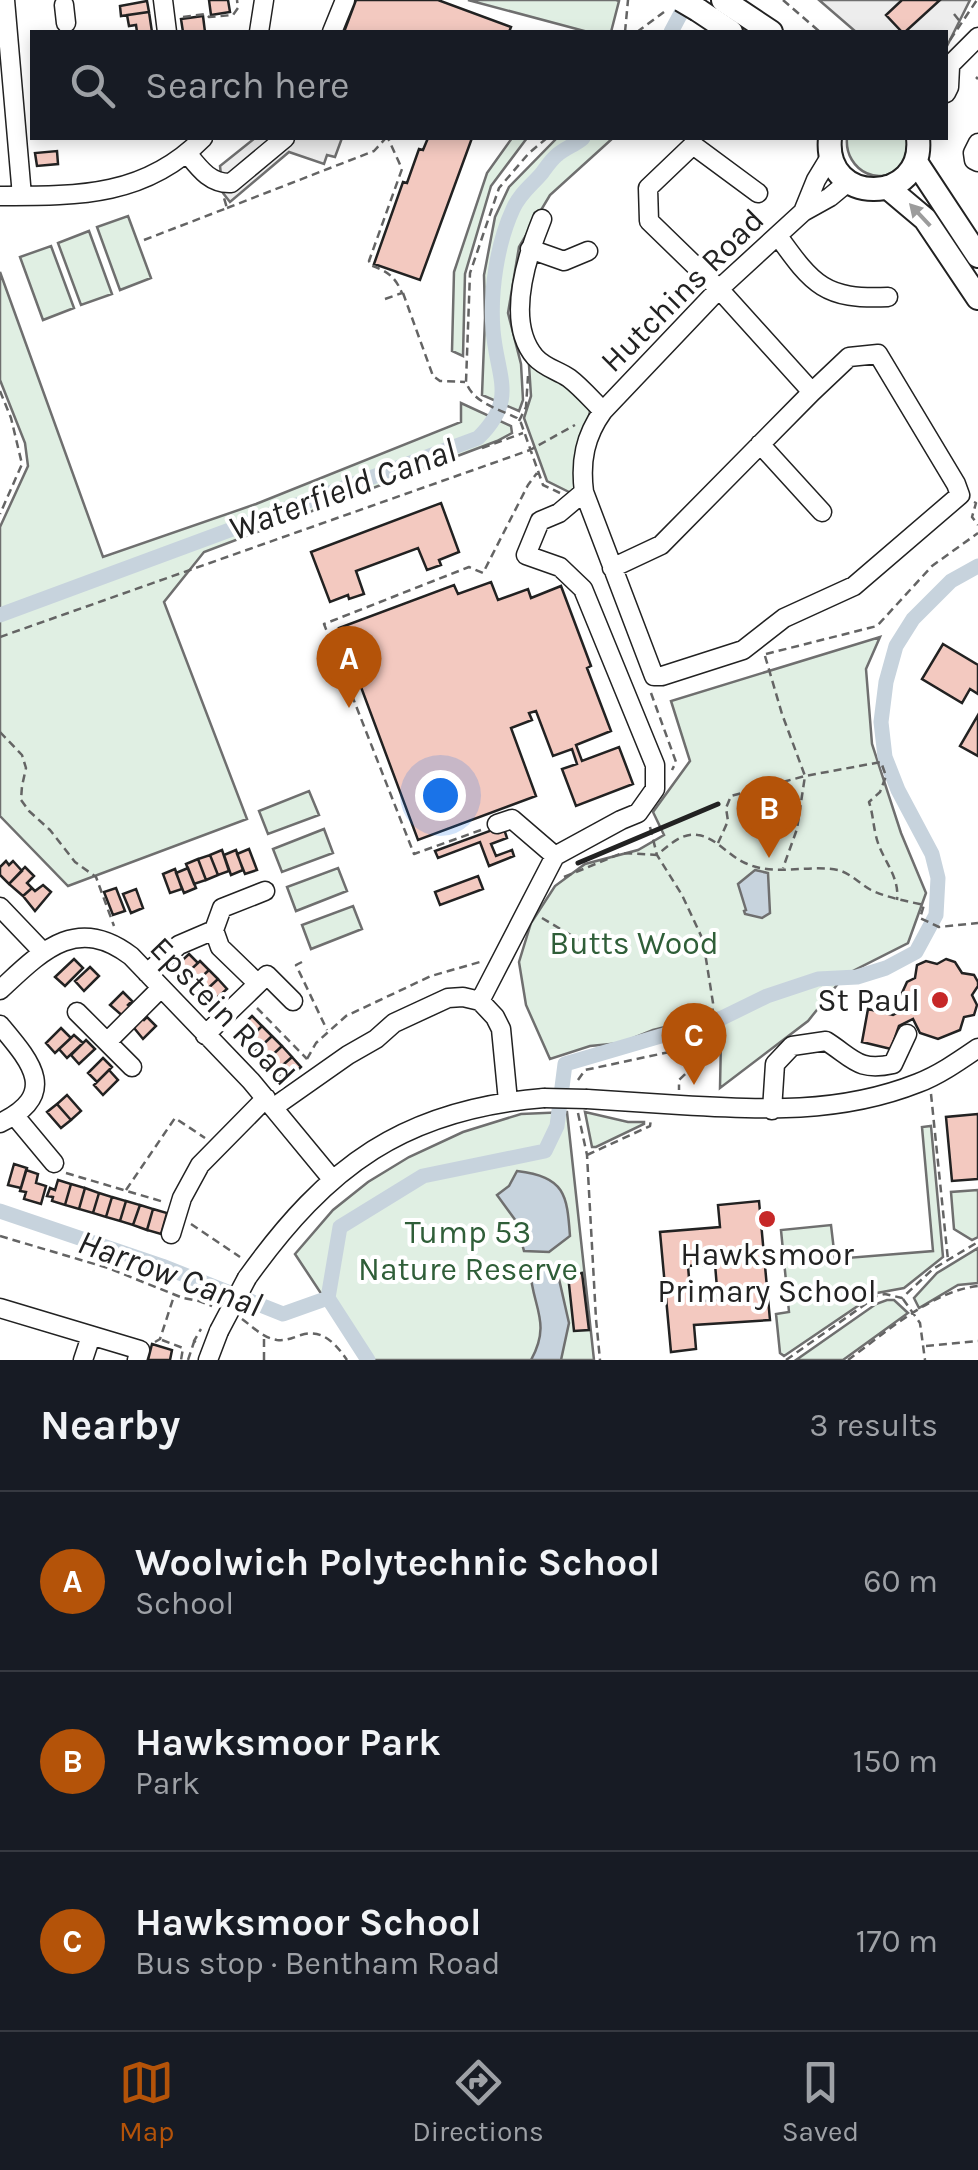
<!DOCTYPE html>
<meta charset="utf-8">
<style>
body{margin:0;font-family:Karla,sans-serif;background:#242831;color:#f1f3f6}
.you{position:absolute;left:440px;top:795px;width:35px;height:35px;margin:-25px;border:8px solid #fff;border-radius:50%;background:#1a73e8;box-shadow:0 0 0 15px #1a73e833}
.badge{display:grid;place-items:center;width:65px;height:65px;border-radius:50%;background:#b45309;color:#fff;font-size:32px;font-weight:700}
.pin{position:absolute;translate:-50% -82px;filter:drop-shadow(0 2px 5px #0008)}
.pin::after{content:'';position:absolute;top:52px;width:35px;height:30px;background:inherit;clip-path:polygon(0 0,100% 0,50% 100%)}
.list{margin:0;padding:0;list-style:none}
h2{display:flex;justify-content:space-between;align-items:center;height:130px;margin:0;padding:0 40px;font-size:42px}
h2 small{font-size:32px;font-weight:400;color:#9ea1a6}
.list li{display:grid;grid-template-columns:65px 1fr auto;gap:30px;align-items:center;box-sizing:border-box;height:180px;padding:0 40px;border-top:2px solid #363941}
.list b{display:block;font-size:38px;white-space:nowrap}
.list p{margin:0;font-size:32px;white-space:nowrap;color:#9ea1a6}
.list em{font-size:32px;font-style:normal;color:#9ea1a6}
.icon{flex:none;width:55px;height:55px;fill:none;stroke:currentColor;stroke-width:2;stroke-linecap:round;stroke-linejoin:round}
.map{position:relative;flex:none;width:978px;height:1360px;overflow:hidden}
.search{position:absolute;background:#171b24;box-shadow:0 5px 15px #0003;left:30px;right:30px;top:30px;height:110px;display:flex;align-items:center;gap:25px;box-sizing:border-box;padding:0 35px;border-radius:0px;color:#9ea1a6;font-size:38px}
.sheet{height:670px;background:#171b24}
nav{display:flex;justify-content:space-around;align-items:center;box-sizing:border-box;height:140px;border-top:2px solid #363941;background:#171b24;font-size:28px;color:#9ea1a6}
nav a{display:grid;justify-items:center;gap:5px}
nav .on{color:#b45309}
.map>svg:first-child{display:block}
.green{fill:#e0efe3;stroke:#6f6f6f;stroke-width:2.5}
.parking{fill:#ededed;stroke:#6f6f6f;stroke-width:2.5}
.water{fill:#c7d3dd;stroke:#6f6f6f;stroke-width:2.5}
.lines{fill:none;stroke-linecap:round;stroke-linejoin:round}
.canal{stroke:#c7d3dd;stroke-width:15}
.building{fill:#f3c9c0;stroke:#222;stroke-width:2.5;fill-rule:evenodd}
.minor-casing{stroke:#222;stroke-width:21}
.major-casing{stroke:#222;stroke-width:26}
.path{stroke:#646464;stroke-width:2.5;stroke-dasharray:8 5;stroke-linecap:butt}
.minor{stroke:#fff;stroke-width:18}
.major{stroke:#fff;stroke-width:22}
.minor-bridge-casing{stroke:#222;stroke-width:21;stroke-linecap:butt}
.major-bridge-casing{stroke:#222;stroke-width:26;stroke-linecap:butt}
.minor-bridge{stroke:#fff;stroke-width:18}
.major-bridge{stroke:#fff;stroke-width:22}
.wall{stroke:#222;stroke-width:5}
.oneway{fill:#9c9c9c}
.poi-dot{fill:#c62828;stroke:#fff;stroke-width:4}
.labels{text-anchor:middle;stroke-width:8;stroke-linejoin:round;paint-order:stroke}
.street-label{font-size:32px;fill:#222;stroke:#fff}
.park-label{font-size:32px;fill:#2f5e38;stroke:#fff}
.poi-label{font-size:32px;fill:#222;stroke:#fff;text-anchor:end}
.water-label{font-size:35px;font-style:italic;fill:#222;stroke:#fff}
</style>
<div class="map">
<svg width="978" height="1360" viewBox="0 0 978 1360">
<rect width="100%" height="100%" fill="#fff"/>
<path class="green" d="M468,0h148l3,1 -8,31h-23z
M512,138h15l-36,48 -26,88 -2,82 -11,-5 2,-79 33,-99z
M557,138h56l-63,57 -31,52 -11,66 13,51 2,36 -4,11 -37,-16 3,-77 -1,-43 11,-58 14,-30z
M847,138h61c-1,8 -1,17 -5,24 -19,29 -59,9 -56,-24z
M128,216l23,62 -31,12 -23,-63z
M89,231l23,63 -31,11 -23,-62z
M51,246l23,62 -31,12 -23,-63z
M0,272l103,285 153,-53 205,-82v-19l50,23 1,7 -15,8 -293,111 -40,50 83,217 -179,67 -68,-70v-289l28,-61 -3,-23 -25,-63z
M529,365h4c22,12 45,24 57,46l-14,75 -5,7 -24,-12 -23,-63 7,-22z
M880,637l-14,32 6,75 29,89 25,60 -18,50 -63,32 -37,46 -88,67 1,-49 -8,-28 -15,8 -45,11 -32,13 -31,3 -40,13 -24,-54 -7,-43 12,-39 24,-37 30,-22 53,-14 26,-15 -11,-23 37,-51 -19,-60z
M309,791l10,24 -51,19 -9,-23z
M324,829l9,24 -51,19 -9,-23z
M338,868l9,23 -51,20 -9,-24z
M353,906l9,23 -51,20 -9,-24z
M567,1112l27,248h-229l-70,-106 38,-44 35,-28 41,-25 54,-25 58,-18z
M585,1112l43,10h16v2l-48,23h-4z
M931,1126l12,131 -39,31 -27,5 -93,63 -4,-3 -4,-39 13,-2 -8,-82 50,-5 4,34 98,-8 -11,-124z
M978,1190v47l-6,3 -18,-11 -3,-37z
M978,1248v35l-20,2 -39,23 -5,-10 23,-25z
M887,1300h7l14,13 -65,47h-47l80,-56z"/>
<path class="parking" d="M819,0h151l-24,48v-16h-90z
M255,138h87l-7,19 -8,-2 -3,9 -35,-12 -59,50 -7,-9 -3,-27z"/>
<path class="water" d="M755,870l13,3 2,40 -8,5 -17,-4 -1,-3 2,-1 -8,-26z
M517,1171c48,6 50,23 53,65l-21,16 -25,-1 -8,-30 -19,-26 12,-9z
M545,1267l14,12 10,44 -8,37h-30c21,-38 1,-53 -1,-91z"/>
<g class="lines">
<path class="canal" d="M671,32l17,-32
M0,615l478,-177c40,-39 19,-60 15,-108 -3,-39 4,-86 20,-121 7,-16 19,-24 29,-36 5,-7 9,-13 15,-18 8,-7 18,-10 26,-17
M0,1211l162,55 121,48 45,-16
M328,1298l12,-71 83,-51 122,-25 12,-25 8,-62 157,-46 45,-22 51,-17 39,-2 29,-9 30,-16 20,-37 2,-37 -6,-24 -34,-64 -13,-33 -4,-35 5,-40 10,-36 17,-27 38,-38 27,-15
M328,1298l40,62"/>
</g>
<path class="building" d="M209,0h19l2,12 -19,3z
M356,0h82l73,27 -2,5h-165z
M902,0h38l-35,32h-3l-16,-17z
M147,1l2,11 -28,4 -1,-10z
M149,12l3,20h-15l-1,-7 -7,1 -2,-11z
M203,16l2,16h-22l-2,-13z
M428,138h44l-52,142 -46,-16 29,-82 4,1 12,-34 4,1z
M57,151l1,13 -21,2 -2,-13z
M441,503l18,49 -20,8 2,5 -14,5 -9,-22 -62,23 8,23 -15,5 -1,-4 -18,7 -19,-50z
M491,582l7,18 30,-11 3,9 30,-12 30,80 -4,2 24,63 -35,14 6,16 37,-14 14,37 -57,22 -14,-37 15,-5 -5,-15 -19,7 -17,-45 -7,2 3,7 -21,8 25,68 -118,44 -79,-212 115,-43 4,9z
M943,644l35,21v29l-8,-5 -8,14 -40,-24z
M978,715v41l-18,-10z
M503,826l4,12 -16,6 5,12 16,-6 2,6 -25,10 -9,-24 -42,16 -3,-7z
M249,849l8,21 -12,4 -8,-20z
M222,850l7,21 -11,4 -8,-20z
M236,850l7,20 -12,5 -7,-20z
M210,855l8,20 -12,5 -8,-21z
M198,859l8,21 -12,4 -8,-20z
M6,861l3,4 4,-4 9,10 -13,13 -9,-9v-8z
M25,867l9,9 -7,7 5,5 -9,8 -14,-12z
M188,868l8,20 -12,5 -8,-20z
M175,869l7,20 -12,4 -7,-19z
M478,876l5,13 -43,16 -5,-13z
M43,885l8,7 -16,19 -12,-15 9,-8 3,3z
M116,888l9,23 -12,4 -9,-23z
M136,889l7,19 -12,5 -8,-19z
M189,954l9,9 -16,15 -9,-9z
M74,959l9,9 -18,18 -10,-9z
M946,959l9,3 7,11 12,2 4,7v4l-6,9 5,10 -3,10 -10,2 -4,13 -22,9 -18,-6 -7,-14 -14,7 -8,23 -29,-7 6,-33 25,6 15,-8 -6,-14 5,-11 8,-4 2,-13 9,-4 11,3z
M200,961l9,9 -16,15 -9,-9z
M90,967l9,9 -15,15 -9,-10z
M209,970l9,9 -16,15 -9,-9z
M218,979l9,10 -16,14 -9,-9z
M123,992l9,9 -4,4 6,5 -9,8 -15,-13z
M139,1015l5,5 3,-3 9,9 -13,13 -13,-16z
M252,1016l10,10 -15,15 -10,-10z
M262,1026l10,10 -16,15 -9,-10z
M61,1028l10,10 -16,15 -9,-10z
M74,1035l9,8 -16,15 -8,-9z
M272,1036l10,10 -16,15 -10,-10z
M86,1040l9,9 -16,15 -8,-9z
M282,1046l10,11 -16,14 -10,-10z
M292,1057l9,10 -15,15 -10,-11z
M103,1058l9,9 -15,15 -9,-9z
M109,1070l9,10 -15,15 -9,-10z
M67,1095l14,16 -10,9 -14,-16z
M57,1104l14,16 -10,8 -14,-16z
M978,1114v65l-26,2 -6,-64z
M14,1164l13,4 -6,20 -13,-3z
M26,1170l12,4 -2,9 10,3 -5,18 -17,-5 2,-7 -6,-1z
M58,1180l13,4 -6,21 -13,-4 1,-4 -6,-1 3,-8 5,2z
M71,1184l14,4 -6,21 -14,-4z
M85,1188l14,5 -6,20 -14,-4z
M99,1193l13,4 -6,20 -13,-4z
M112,1197l14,4 -6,20 -14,-4z
M126,1201l14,4 -7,20 -13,-4z
M759,1201l11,119 -76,5 2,24 -25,3 -11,-120 60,-5 -2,-22zM715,1264l3,36 -27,2 -3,-36z
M140,1205l13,4 -6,21 -14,-5z
M153,1209l14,4 -6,21 -14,-4z
M582,1273l7,57 -15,1 -6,-56z
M152,1344l20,6 -2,10h-22z"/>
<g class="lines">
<defs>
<path id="minor" d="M5,0l17,196
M163,0l4,32
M64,5l2,18
M259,32l5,-32
M332,32l13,-32
M946,69l32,-32
M946,93l3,-6 1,-20
M978,143l-5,10 1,7 4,2
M187,153c12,15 23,31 44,30l54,-45
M0,196c78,0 145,1 203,-58
M803,212l13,-32 14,-23
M542,219c-15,37 -37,103 -7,138 10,11 22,13 34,21 12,9 23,22 34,33 -18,25 -23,50 -19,81l70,184h8l81,-26 41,-32 70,-32 106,-91 -4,-11 -78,-130 -29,3 -37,35
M778,236c35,49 47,64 110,61
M530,249l34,12 24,-10
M603,411l116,-122 84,-77 27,-15 18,-15
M760,444l62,68
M612,568l49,-23 151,-153 -93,-103 -70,-68 -1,-33 45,-43 65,48
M497,824l15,-5 43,37
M0,907l43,45
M147,973l32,-28 35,-15
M252,978l-32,-31 -6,-17 8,-22 43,-17
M0,990c41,-38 76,-76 131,-34l120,125 81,98
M480,1001l75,-145 66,-36 17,-7 17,-24v-24l-72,-176 -23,-22 -34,-12 14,-34 19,-8 25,-21
M77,1012l30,30 54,-54
M0,1025c31,37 60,69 0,98
M205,1035l62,-60 26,26
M107,1042l25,25
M587,1099c31,2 62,4 93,6 81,5 160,9 238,-22 21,-8 41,-22 60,-35
M274,1107l74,-52 28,-16 18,-16 54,-25 15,-1 17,4 15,16 6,12 7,72
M772,1110l3,-46 17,-18 34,-5c27,17 32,31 67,23l14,-30
M14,1115l40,48
M171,1234l11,-36 18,-33 66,-67
M247,1278c80,-112 157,-169 297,-180
M0,1308l140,42 -3,10
M83,1360l8,-24
M208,1360l11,-29"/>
<path id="major" d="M723,0l48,32
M698,10l33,22
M830,138c-7,69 95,67 88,0
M916,162l62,94
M887,187l38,32 53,79"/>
</defs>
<use href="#minor" class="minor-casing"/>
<use href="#major" class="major-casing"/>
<path class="path" d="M783,0l37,32
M954,14l8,10
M183,17l23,-3 3,3 24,-2 5,-7 -1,-8
M625,32l3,-32
M637,32l27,-20
M950,40l27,-40
M976,77l2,2
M547,138l-18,15 -30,35 -29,85 -4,109c7,21 33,27 51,36l4,5 22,62 17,8
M227,208l147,-57 11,-12
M144,240l83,-32 -3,-10
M403,293l30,83 7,5 25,1
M385,299l17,-6c-7,-17 -15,-22 -32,-28l-1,-4 33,-92 -14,-31
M0,391l11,27 11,46 -22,50
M519,421l7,-14 2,-31
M482,448l41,-15
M974,502l2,1 -4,14 6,8
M0,637l530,-187 45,-25
M766,654l111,-28 55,-60 46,-33
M765,656l17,58 23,62 -8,53 -14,39
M651,693l25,69 -4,8
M0,732l22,23 4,13 -4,18 -1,14 8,11 21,19 25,32 21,15 18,49
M650,827l7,28 25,40 21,45 10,63 -2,27 -6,12 4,9 -30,29v10
M481,830l-67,24 -90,-230 145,-57 14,6 45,-88 9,-12
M718,843l10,-22 -2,-13 5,-12 74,-20 76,-14 5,14 -6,16 -11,10c4,12 4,22 7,34 5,23 24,39 21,64
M564,877l58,-24 35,2c11,-9 25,-23 41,-20 17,2 31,21 47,28 30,14 61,1 93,7 12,3 22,14 33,20 17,8 35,11 53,15l-4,13 19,9 39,-4
M542,918l57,34
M302,962l-6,3 31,65
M257,1008l50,51
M307,1059l9,-16 30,-27 85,-40 49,-14
M578,1080l7,-10 108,-23 12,-5
M931,1094l17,166
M578,1113l9,42 9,164 4,41
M587,1155l63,-29 1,-7
M66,1173l98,29
M126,1190l49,-72 30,20
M191,1224l49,33
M0,1236l108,32 75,30 16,3 13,5
M903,1299l17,24 5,37
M242,1319c11,8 21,19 35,21 9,1 15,-2 24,-5 21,-7 35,9 46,25
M162,1340l21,8 -2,12
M155,1342l5,-3 14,-43
M196,1342l-2,-1 7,-12
M926,1346l52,-5
M188,1360l6,-18
M264,1360v-22
M786,1360l91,-64 8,-2 17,4 31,-29 45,-27
M848,1360c37,-27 84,-69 130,-74"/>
<use href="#minor" class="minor"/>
<use href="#major" class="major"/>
<defs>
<path id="minor-bridge" d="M544,1098l43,1
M219,1331l28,-53"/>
<path id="major-bridge" d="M681,0l17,10"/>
</defs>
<use href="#minor-bridge" class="minor-bridge-casing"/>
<use href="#major-bridge" class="major-bridge-casing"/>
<use href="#minor-bridge" class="minor-bridge"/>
<use href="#major-bridge" class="major-bridge"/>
<path class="wall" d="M578,863l140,-59"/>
</g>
<defs><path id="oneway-solid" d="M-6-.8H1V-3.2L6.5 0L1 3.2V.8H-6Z" transform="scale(2.5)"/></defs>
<use class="oneway" href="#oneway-solid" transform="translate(920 215) rotate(-133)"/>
<g class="poi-dot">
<circle cx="940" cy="1000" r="10"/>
<circle cx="767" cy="1219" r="10"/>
</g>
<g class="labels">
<g class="street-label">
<text transform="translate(682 290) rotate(-45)" y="11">Hutchins Road</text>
<text transform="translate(223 1011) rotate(46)" y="11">Epstein Road</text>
</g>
<g class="park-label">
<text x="634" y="954">Butts Wood</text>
<text x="468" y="1243">Tump 53<tspan x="468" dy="37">Nature Reserve</tspan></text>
</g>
<g class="poi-label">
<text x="920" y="1011">St Paul</text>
<text x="767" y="1265" text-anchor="middle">Hawksmoor<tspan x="767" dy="37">Primary School</tspan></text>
</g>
<g class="water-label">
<text transform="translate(342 489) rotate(-20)" y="12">Waterfield Canal</text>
<text transform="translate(170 1273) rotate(20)" y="12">Harrow Canal</text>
</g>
</g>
</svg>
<div class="you"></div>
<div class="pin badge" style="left:349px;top:708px">A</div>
<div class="pin badge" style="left:769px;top:858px">B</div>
<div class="pin badge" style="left:694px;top:1085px">C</div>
<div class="search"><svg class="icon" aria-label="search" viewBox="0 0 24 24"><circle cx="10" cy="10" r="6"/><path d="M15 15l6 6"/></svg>Search here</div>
</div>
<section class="sheet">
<h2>Nearby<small>3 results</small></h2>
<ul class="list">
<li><span class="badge">A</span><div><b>Woolwich Polytechnic School</b><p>School</p></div><em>60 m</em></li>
<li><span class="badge">B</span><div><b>Hawksmoor Park</b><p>Park</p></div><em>150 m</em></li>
<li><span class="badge">C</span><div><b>Hawksmoor School</b><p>Bus stop · Bentham Road</p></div><em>170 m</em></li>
</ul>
</section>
<nav>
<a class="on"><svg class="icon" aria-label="map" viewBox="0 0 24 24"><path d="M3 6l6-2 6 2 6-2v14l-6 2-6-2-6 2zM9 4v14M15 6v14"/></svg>Map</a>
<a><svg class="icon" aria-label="directions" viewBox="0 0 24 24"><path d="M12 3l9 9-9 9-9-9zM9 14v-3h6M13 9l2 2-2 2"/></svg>Directions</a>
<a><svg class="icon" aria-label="saved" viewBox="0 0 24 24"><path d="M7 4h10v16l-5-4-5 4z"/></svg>Saved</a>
</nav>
